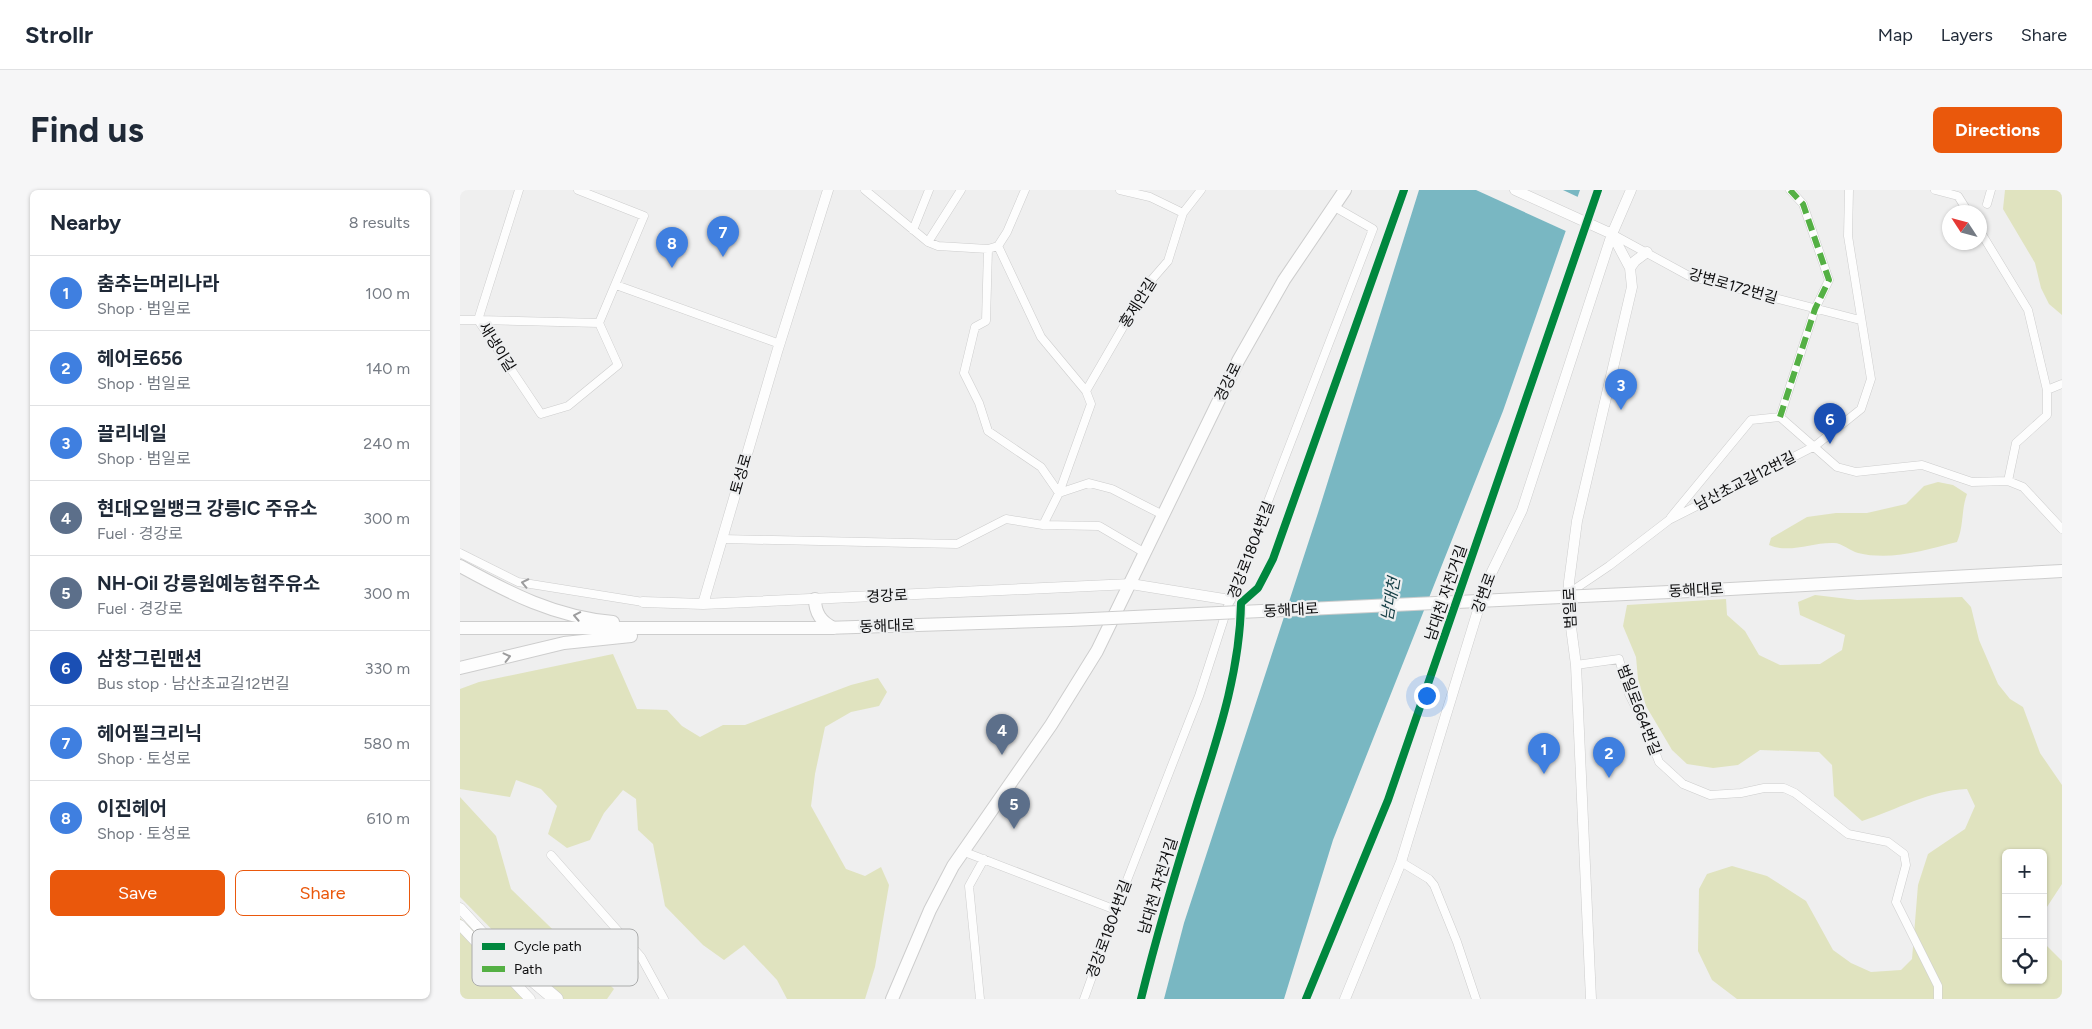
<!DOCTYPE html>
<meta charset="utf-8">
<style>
body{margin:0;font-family:Figtree,"Noto Sans KR",sans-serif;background:#f6f6f7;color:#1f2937}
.controls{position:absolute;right:15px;bottom:15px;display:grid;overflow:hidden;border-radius:8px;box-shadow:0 1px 4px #0004}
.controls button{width:45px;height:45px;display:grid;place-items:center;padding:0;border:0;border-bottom:1px solid #e0e1e3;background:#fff;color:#1f2937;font:25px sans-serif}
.compass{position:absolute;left:1482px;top:15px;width:45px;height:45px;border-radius:50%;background:#fff;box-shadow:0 1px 4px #0004;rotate:306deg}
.you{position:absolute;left:966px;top:505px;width:18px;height:18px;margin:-12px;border:4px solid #fff;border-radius:50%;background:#1a73e8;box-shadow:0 0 0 8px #1a73e833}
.badge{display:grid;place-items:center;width:32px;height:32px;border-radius:50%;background:#ea580c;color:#fff;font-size:16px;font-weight:700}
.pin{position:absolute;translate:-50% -41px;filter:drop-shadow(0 1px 2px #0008)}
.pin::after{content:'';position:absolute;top:26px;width:18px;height:15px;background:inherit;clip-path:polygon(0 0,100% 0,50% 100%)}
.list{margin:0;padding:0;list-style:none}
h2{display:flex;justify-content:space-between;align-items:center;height:65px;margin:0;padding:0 20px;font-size:21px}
h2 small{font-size:16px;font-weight:400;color:#747a83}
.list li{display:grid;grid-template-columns:32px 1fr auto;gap:15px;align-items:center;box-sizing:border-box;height:75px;padding:0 20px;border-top:1px solid #e0e1e3}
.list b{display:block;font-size:19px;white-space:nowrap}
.list p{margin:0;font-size:16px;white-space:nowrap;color:#747a83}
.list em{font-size:16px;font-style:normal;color:#747a83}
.actions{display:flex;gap:10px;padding:15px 20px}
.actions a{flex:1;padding:11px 0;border:1px solid #ea580c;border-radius:8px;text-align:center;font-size:18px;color:#ea580c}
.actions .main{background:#ea580c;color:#fff}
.icon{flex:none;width:28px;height:28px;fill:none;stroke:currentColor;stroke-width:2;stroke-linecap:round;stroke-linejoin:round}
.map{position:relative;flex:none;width:1602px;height:809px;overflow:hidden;border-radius:8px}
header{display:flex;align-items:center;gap:30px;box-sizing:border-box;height:70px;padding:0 25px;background:#fff;border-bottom:1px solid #e0e1e3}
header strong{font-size:24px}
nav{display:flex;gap:28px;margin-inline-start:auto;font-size:18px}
.intro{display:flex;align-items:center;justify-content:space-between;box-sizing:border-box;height:120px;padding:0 30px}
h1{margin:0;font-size:35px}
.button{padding:12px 22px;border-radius:8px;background:#ea580c;color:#fff;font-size:18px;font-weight:700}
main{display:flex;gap:30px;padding:0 30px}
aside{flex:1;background:#fff;border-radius:8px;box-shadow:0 1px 4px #0004}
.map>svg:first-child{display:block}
.green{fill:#e0e3bf}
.water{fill:#79b7c2}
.pier{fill:#efefef}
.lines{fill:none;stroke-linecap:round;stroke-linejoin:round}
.minor-casing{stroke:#cdcdcd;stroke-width:9}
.tertiary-casing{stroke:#cdcdcd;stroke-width:11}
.primary-casing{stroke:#cdcdcd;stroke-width:14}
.trunk-casing{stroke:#cdcdcd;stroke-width:15}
.minor{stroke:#fdfdfd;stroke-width:8}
.tertiary{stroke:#fdfdfd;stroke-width:10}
.primary{stroke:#fdfdfd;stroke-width:12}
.trunk{stroke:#fdfdfd;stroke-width:14}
.primary-bridge-casing{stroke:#cdcdcd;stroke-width:14;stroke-linecap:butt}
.primary-bridge{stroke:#fdfdfd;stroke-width:12}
.quiet{stroke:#54b044;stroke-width:6;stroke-dasharray:12 6;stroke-linecap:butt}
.cycleway-casing{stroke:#eeeff0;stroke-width:11}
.cycleway{stroke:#00873e;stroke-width:8}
.oneway{stroke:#9d9d9e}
.labels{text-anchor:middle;stroke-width:4.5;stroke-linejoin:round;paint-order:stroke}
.street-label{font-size:15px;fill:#0e0e0f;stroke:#eeeff0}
.water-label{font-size:16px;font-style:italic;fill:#174047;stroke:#eeeff0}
.key{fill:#eeeff0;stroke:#abacac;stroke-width:1}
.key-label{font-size:14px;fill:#0e0e0f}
</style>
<header>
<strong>Strollr</strong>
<nav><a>Map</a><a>Layers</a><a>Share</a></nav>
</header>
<div class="intro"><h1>Find us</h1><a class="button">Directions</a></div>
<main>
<aside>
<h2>Nearby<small>8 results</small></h2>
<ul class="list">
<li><span class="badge" style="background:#3f7fe0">1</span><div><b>춤추는머리나라</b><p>Shop · 범일로</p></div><em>100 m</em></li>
<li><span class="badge" style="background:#3f7fe0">2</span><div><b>헤어로656</b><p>Shop · 범일로</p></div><em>140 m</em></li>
<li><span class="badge" style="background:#3f7fe0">3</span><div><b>끌리네일</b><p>Shop · 범일로</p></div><em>240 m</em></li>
<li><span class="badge" style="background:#5c6f8a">4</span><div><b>현대오일뱅크 강릉IC 주유소</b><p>Fuel · 경강로</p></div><em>300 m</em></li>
<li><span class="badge" style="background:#5c6f8a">5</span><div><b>NH-Oil 강릉원예농협주유소</b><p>Fuel · 경강로</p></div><em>300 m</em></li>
<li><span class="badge" style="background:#1a4fb4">6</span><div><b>삼창그린맨션</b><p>Bus stop · 남산초교길12번길</p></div><em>330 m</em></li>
<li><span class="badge" style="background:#3f7fe0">7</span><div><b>헤어필크리닉</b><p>Shop · 토성로</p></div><em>580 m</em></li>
<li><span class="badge" style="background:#3f7fe0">8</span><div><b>이진헤어</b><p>Shop · 토성로</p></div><em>610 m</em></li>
</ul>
<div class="actions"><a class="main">Save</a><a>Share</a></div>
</aside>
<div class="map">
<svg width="1602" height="809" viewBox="0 0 1602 809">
<rect width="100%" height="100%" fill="#efefef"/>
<path class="green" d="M1545,0h57v125l-13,-11 -8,-16 -6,-25 -32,-54z
M1478,292l15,3 14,9c-6,16 -3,32 -10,48 -32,8 -66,19 -99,11 -8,-2 -16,-10 -24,-10 -22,-1 -44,11 -65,2l2,-7 36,-21 29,-4h31l39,-9 18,-18z
M1355,405l42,5 105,-3 9,10 8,33 19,44 12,15 13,8 17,46 22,32v99l-19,29v-60h-37v127h37v-38l19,19v38h-325l-25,-19 -14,-29 1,-62 8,-15 25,-8 35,10 39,25 27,49 18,13 20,9 30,-2 11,-11 6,-74 10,-31 37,-25 10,-23 -8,-17c-38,1 -70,21 -105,32l-28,-25 -2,-31 -13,-13 -59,-2 -22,15 -25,3 -26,-4 -15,-14 -26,-44 -8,-27 -2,-22 -13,-31 4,-21 99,-6 1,16 18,16 14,24 21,10 40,-1 22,-14 3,-15 -45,-20 -2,-13z
M153,464l24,55 30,1 15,16 18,11 23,-12h22l106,-40 27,-7 9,14 -8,14 -28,6 -26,15 -10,47 -4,32 35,63 19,7 16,-9 8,18 -14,82 -10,32h-78l-10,-19 -33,-35 -20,15 -21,-15 -38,-39 -12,-62 -15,-14 -2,-31 -13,-9 -19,23 -14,27 -23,8 -19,-14 9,-28 -16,-17 -25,-9 -6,17 -50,-8v-100l19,-7z
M0,607l36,39 15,53 103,100 -7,10h-47l-100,-102z
M0,728l14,12 54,69h-68z"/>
<path class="water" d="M959,0h161l-77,221 -170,429 -49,159h-120l20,-76 134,-410z"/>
<path class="pier" d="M1016,0h87l17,8 -12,34z"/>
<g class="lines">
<defs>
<path id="minor" d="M118,0l66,26 -45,107
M405,0l63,52 10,4 50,3 10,-3 9,-14 18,-42
M660,0l30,7 33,16 18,-23
M1475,0l23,6 10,16
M1527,14l4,-14
M453,40l16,-40
M1520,41l48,79 19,80v25l-31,28 -8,38
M1152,44l77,42 171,44
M468,52l33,-52
M538,56l43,91 45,54 5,13 -32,89 -16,32
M528,59l-2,72 -11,6 -11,46 15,30 9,28 53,36 18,26 30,-10 23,6 51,26
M156,95l164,59
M0,130h18l121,3 19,42 -50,41 -27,8 -63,-94 41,-130
M1587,200l15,-6
M626,201l62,-107 20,-23 15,-48
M1320,227l35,-108 14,-29 -26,-76 -13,-14
M1211,327l80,-97 29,-3 57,50 19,5 66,-7 50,17 36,-1 15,6 39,42
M262,349l235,5 49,-25 37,6 56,1 46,27
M0,363l58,29 125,20
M1109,403l40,-27 60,-46 146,-74 46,-37 10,-30 -23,-143 1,-46
M1116,475l43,-6 10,35 17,34 13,34 24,22 27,11 31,-2 23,-5h20l11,5 53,41 40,8 16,12 2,11 -10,37 42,84v13
M502,661l154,59
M91,665l90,102 23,42
M941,672l28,17 5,6 23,57 19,57
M520,809l-11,-113 15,-27
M624,809l38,-106 77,-197 31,-96 143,-371 -40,-23"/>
<path id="tertiary" d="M1055,0l97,44 18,34 2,19 -55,234 -8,61v30l7,53 15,334
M1170,78l5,-7 12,-9
M183,412l60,2 428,-20 99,16
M243,414l74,-252 51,-162
M0,718l43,47
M0,735l70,74
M885,809l56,-137 85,-278 36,-74 90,-276 19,-44"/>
<path id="primary" d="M0,376c49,27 95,51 153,56
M1252,400l350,-19
M355,409c0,14 6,23 19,29
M0,438h365l245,-8
M0,478l104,-25 67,-7
M432,809l38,-89 23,-44 98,-141 46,-74 141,-290 46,-81 61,-90"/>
<path id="trunk" d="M39,761l57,48"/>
</defs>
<use href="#minor" class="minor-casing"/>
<use href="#tertiary" class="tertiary-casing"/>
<use href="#primary" class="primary-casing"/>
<use href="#trunk" class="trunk-casing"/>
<use href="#minor" class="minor"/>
<use href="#tertiary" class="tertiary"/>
<use href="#primary" class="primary"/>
<use href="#trunk" class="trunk"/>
<defs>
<path id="primary-bridge" d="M610,430l642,-30"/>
</defs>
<use href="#primary-bridge" class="primary-bridge-casing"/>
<use href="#primary-bridge" class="primary-bridge"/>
<path class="quiet" d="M1320,227l35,-108 14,-29 -26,-76 -13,-14"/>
<defs>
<path id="cycleway" d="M681,809c16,-65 35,-129 55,-193 21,-67 44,-133 45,-203l17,-15 15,-29 131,-369
M846,809l82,-199 210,-610"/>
</defs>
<use href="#cycleway" class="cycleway-casing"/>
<use href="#cycleway" class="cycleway"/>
</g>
<defs><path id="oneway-chevron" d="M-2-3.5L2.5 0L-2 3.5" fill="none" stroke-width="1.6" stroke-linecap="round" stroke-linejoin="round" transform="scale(1.25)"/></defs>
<g class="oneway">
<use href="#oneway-chevron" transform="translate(65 393) rotate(-168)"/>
<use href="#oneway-chevron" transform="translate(117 426) rotate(-169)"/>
<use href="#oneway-chevron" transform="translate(47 467) rotate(-14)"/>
</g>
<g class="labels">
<g class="street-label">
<text transform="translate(1273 96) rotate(16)" y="5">강변로172번길</text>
<text transform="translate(678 113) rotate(-58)" y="5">홍제안길</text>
<text transform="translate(37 157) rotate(58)" y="5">새냉이길</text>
<text transform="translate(768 192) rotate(-64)" y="5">경강로</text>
<text transform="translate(281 284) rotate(-74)" y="5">토성로</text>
<text transform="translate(1285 291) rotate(-27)" y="5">남산초교길12번길</text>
<text transform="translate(791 360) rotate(-69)" y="5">경강로1804번길</text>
<text transform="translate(1236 400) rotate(-3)" y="5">동해대로</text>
<text transform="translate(986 403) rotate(-71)" y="5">남대천 자전거길</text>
<text transform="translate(1024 403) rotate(-70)" y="5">강변로</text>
<text transform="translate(427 406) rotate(-3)" y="5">경강로</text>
<text transform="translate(1110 418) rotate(-93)" y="5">범일로</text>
<text transform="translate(831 420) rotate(-3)" y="5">동해대로</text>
<text transform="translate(427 436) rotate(-2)" y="5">동해대로</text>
<text transform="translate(1179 520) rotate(69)" y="5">범일로664번길</text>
<text transform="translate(698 696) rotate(-73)" y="5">남대천 자전거길</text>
<text transform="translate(649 739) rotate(-70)" y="5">경강로1804번길</text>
</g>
<g class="water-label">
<text transform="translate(930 409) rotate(-80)" y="6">남대천</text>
</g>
</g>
<rect x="12" y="739" width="166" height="57" rx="8" class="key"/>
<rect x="22" y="753" width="23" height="7" fill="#00873e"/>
<rect x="22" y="776" width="23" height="6" fill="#54b044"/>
<g class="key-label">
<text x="54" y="761">Cycle path</text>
<text x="54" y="784">Path</text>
</g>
</svg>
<div class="controls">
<button>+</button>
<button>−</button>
<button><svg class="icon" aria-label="locate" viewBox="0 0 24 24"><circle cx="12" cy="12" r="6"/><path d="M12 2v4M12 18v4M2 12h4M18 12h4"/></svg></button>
</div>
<svg class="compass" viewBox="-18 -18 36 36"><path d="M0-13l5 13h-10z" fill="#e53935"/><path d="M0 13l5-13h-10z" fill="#747a83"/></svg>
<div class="you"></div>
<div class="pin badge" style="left:1084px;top:584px;background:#3f7fe0">1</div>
<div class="pin badge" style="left:1149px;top:588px;background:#3f7fe0">2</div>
<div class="pin badge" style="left:1161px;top:220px;background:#3f7fe0">3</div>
<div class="pin badge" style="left:542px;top:565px;background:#5c6f8a">4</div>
<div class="pin badge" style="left:554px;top:639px;background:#5c6f8a">5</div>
<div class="pin badge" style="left:1370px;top:254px;background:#1a4fb4">6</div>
<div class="pin badge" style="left:263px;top:67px;background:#3f7fe0">7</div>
<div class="pin badge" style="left:212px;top:78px;background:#3f7fe0">8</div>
</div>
</main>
